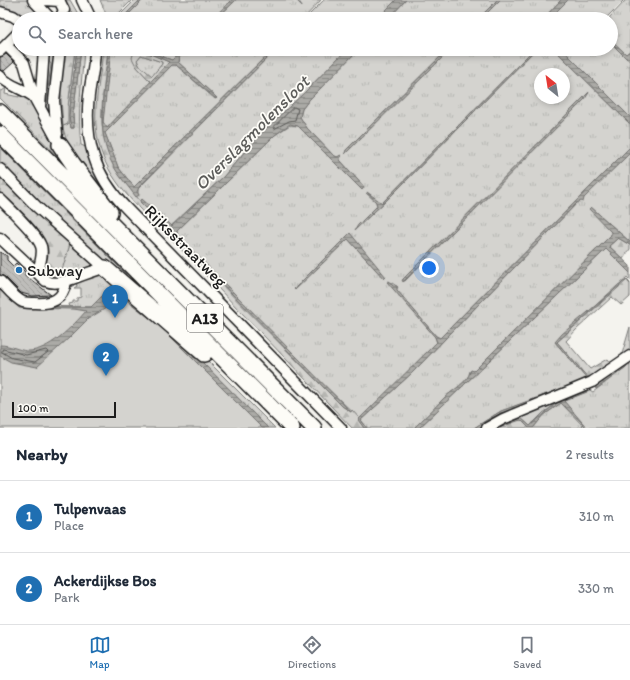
<!DOCTYPE html>
<style>
body{margin:0;font-family:Itim,sans-serif;background:#f6f6f7;color:#1f2937}
.compass{position:absolute;left:534px;top:68px;width:36px;height:36px;border-radius:50%;background:#fff;box-shadow:0 2px 6px #0003;rotate:330deg}
.scale{position:absolute;left:12px;bottom:10px;width:104px;box-sizing:border-box;padding-left:4px;border:2px solid #1c1c1c;border-top:0;font-size:11px;line-height:14px;white-space:nowrap;color:#1c1c1c;-webkit-text-stroke:3px #fdfcf7;paint-order:stroke}
.you{position:absolute;left:429px;top:268px;width:14px;height:14px;margin:-10px;border:3px solid #fff;border-radius:50%;background:#1a73e8;box-shadow:0 0 0 6px #1a73e833}
.badge{display:grid;place-items:center;width:26px;height:26px;border-radius:50%;background:#1f6fb2;color:#fff;font-size:13px;font-weight:700}
.pin{position:absolute;translate:-50% -33px;filter:drop-shadow(0 1px 2px #0008)}
.pin::after{content:'';position:absolute;top:21px;width:14px;height:12px;background:inherit;clip-path:polygon(0 0,100% 0,50% 100%)}
.list{margin:0;padding:0;list-style:none}
h2{display:flex;justify-content:space-between;align-items:center;height:52px;margin:0;padding:0 16px;font-size:17px}
h2 small{font-size:13px;font-weight:400;color:#747a83}
.list li{display:grid;grid-template-columns:26px 1fr auto;gap:12px;align-items:center;box-sizing:border-box;height:72px;padding:0 16px;border-top:1px solid #e0e1e3}
.list b{display:block;font-size:15px;white-space:nowrap}
.list p{margin:0;font-size:13px;white-space:nowrap;color:#747a83}
.list em{font-size:13px;font-style:normal;color:#747a83}
.icon{flex:none;width:22px;height:22px;fill:none;stroke:currentColor;stroke-width:2;stroke-linecap:round;stroke-linejoin:round}
.map{position:relative;flex:none;width:630px;height:428px;overflow:hidden}
.search{position:absolute;background:#fff;box-shadow:0 2px 6px #0003;left:12px;right:12px;top:12px;height:44px;display:flex;align-items:center;gap:10px;box-sizing:border-box;padding:0 14px;border-radius:22px;color:#747a83;font-size:15px}
.sheet{height:196px;background:#fff}
nav{display:flex;justify-content:space-around;align-items:center;box-sizing:border-box;height:56px;border-top:1px solid #e0e1e3;background:#fff;font-size:11px;color:#747a83}
nav a{display:grid;justify-items:center;gap:2px}
nav .on{color:#1f6fb2}
.map>svg:first-child{display:block}
.grass{fill:url(#grass-tufts);stroke:#787876;fill-rule:evenodd}
.forest{fill:url(#forest-firs);stroke:#787876;fill-rule:evenodd}
.park{fill:#d4d3cf;stroke:#787876}
.water{fill:url(#water-rules);stroke:#72716f}
.lines{fill:none;stroke-linecap:round;stroke-linejoin:round}
.shore{stroke:#555553;stroke-width:1}
.building{fill:url(#building-back-hatch);stroke:#1c1c1c}
.minor-casing{stroke:#1c1c1c;stroke-width:13}
.highway-casing{stroke:#1c1c1c;stroke-width:18}
.minor{stroke:#fdfcf7;stroke-width:10}
.highway{stroke:#fdfcf7;stroke-width:15}
.poi-dot{fill:#1f6fb2;stroke:#fdfcf7;stroke-width:1.5}
.labels{text-anchor:middle;stroke-width:3.5;stroke-linejoin:round;paint-order:stroke}
.shield{fill:#fdfcf7;stroke:#605f5e;stroke-width:1}
.shield-label{font-size:16px;font-weight:bold;fill:#1c1c1c}
.street-label{font-size:17px;fill:#1c1c1c;stroke:#fdfcf7}
.poi-label{font-size:17px;fill:#1c1c1c;stroke:#fdfcf7;text-anchor:start}
.water-label{font-size:18px;font-style:italic;fill:#5c5c5a;stroke:#fdfcf7}
</style>
<div class="map">
<svg width="630" height="428" viewBox="0 0 630 428">
<defs>
<pattern id="grass-tufts" width="24" height="20" patternUnits="userSpaceOnUse"><rect width="24" height="20" fill="#d4d3cf"/><path d="M3 7l-1-3M5 7V3M7 7l1-3M15 17l-1-3M17 17v-4M19 17l1-3" fill="none" stroke="#b5b5b1"/></pattern>
<pattern id="forest-firs" width="22" height="20" patternUnits="userSpaceOnUse"><rect width="22" height="20" fill="#d4d3cf"/><path d="M5 1l3.5 6h-7zM16 11l3.5 6h-7z" fill="#b5b5b1"/></pattern>
<pattern id="water-rules" width="6" height="5" patternUnits="userSpaceOnUse"><rect width="6" height="5" fill="#abaaa6"/><path d="M0 2.5h6" fill="none" stroke="#8a8a86"/></pattern>
<pattern id="building-back-hatch" width="6" height="6" patternUnits="userSpaceOnUse"><rect width="6" height="6" fill="#bebdba"/><path d="M-1 5l2 2M0 0l6 6M5-1l2 2" fill="none" stroke="#a3a29f"/></pattern>
</defs>
<rect width="100%" height="100%" fill="#f4f3ee"/>
<filter id="ink" filterUnits="userSpaceOnUse"><feTurbulence type="fractalNoise" baseFrequency=".025" numOctaves="2"/><feDisplacementMap in="SourceGraphic" scale="8" xChannelSelector="R" yChannelSelector="G"/><feConvolveMatrix kernelMatrix="1 2 1 2 8 2 1 2 1" color-interpolation-filters="sRGB"/></filter>
<g filter="url(#ink)">
<path class="grass" d="M0,0h29l19,19h-22l-9,-7 -17,-3z
M62,0h8l11,19h-5l-4,-8v8h-8z
M100,0h32l-19,19h-5z
M135,0h5l-19,19h-5z
M143,0h89l-20,19h-88z
M236,0h60l7,7 -5,-7h23l-18,19h-87z
M324,0h72l-19,19h-72z
M406,0h91l-19,19h-90z
M500,0h61l-18,19h-62z
M568,0h56l-19,19h-56z
M626,0h4v51l-4,3 -15,-14v-21h-3z
M611,43l19,19v55l-69,-68h50z
M51,49h7c-4,23 -10,47 -7,70l-5,-13 5,-42 -3,-4z
M75,49h2l-8,67 2,12h3l-1,-13 8,-66h3c-2,33 -7,64 -3,96l7,3 15,48c-13,-19 -38,-47 -40,-70l5,-2v-17z
M111,49h20l3,2 2,15 15,16 -44,46 -4,-6 1,-14z
M142,49h41l-11,11z
M187,49h86l-139,138 -16,-20 -13,-34 67,-68h4l39,34 2,-1 -39,-36 1,-5z
M276,49h71l-43,44 -45,42 -35,41 -54,51 -28,-28 -2,3 -4,-5 2,-2v-6z
M359,49h89l-102,101 -1,3 106,-104h83l-152,154 -16,-10 10,9 1,4 -19,19 25,-21 153,-155h18l76,75v23l-190,191 -4,-2 -40,-46 2,-3 -9,-6 46,56 2,6 -77,76 -53,-50 -130,-134v-4l98,-96 15,-10 8,1 64,64 2,-3 -24,-27 1,-4 -4,1 -4,-2 -26,-27 -7,-11 2,-8 7,-9zM540,74h24v24h-24zM589,93l-184,188h-3l1,-2zM351,235l33,43 -36,-39 -53,50 49,-50z
M141,55l21,7v2l-10,13 -13,-12 -2,-5z
M6,88l-1,6 14,3v-5l11,6 50,81 -80,-81v-9l2,2z
M0,147l126,127v1l-2,1 -26,-17 -98,-93z
M630,153v89l-39,-35 20,25v3l-137,136h-4c-2,13 -18,19 -27,28 -9,10 -19,20 -29,29h-47l-6,-8 52,-48 164,-169z
M71,241l27,24 -39,14z
M606,249l24,24v7l-3,-3 -72,65 31,36 -8,6 14,-6 19,-12 -2,-4 2,-1 1,6 -19,13 -14,6 -3,-1 -7,3 -12,8 -55,21 -18,11h-5l23,-15 44,-16 20,-9 -65,23 -27,17h-55z
M98,273l20,7 -27,27h-21l-1,-3 4,-1v-2h4v-3l4,-1v-9h-7l3,-2 -1,-3 -7,6v-4z
M118,288l80,63 77,77h-7l-93,-92 -55,-45z
M630,364v64h-43l-23,-25v-2l22,-9v-2l2,-1 5,3z
M561,403l24,25h-52l11,-13z"/>
<path class="forest" d="M63,49h12l-7,58v17l-5,2 -3,-41z
M103,49h5c-2,24 -7,50 -6,74 2,42 36,77 64,105v6c-9,-7 -18,-16 -26,-25 -30,-31 -47,-58 -44,-102 1,-20 6,-39 7,-58z
M131,49h8l30,13 -18,20 -15,-16 -4,-8 2,-7zM141,55l21,7v2l-10,12 -13,-11 -2,-5z
M0,172l71,69 -12,38 -6,-1 -9,-4 -1,-5 2,-27 -11,-15 -34,-35z
M175,238l167,168 9,6 1,-2 8,9 -1,1 5,8h-12l-180,-188z
M618,238l12,7v4l-7,10 -14,-13z
M627,280l3,4v13l-9,8 -9,-8 -36,33 -10,11 24,28 17,-10 3,4 -22,15 -31,-36z
M630,327v25l-5,6 -3,-4z
M563,399l-20,14 -13,13 -9,-8 -22,5z
M521,420l8,8h-29l10,-6z"/>
<path class="park" d="M0,288l20,19 64,2 10,2 23,-19 43,33 105,103h-265z"/>
<path class="water" d="M140,0h3l-19,19h-3z
M232,0h4l-20,19h-4z
M396,0h10l-18,19h-11z
M497,0h3l-19,19h-3z
M561,0h7l-19,19h-6z
M611,40l15,14 4,-3v11l-19,-19z
M77,49h4l-8,66 1,13h-3l-2,-12z
M108,49h3l-8,73 4,6 62,-66 -30,-13 33,11 11,-11h4l-8,8 -1,5 39,36 -1,1 -40,-34h-4l-67,68 13,34 16,20 139,-138h3l-137,138 -2,5 2,3 -3,2c-7,-10 -16,-19 -22,-30 -21,-37 -8,-78 -6,-118z
M347,49h12l-50,51 -7,9 -2,8 7,11 26,27 4,2 4,-2 -1,5 24,27 -2,3 -64,-64 -8,-2 -15,11 -98,96v4l174,177 -9,-6 -164,-167 -3,-1 -3,2 -6,-6v-6l-26,-26 2,-3 30,27 52,-50 35,-41 45,-42z
M448,49h3l-106,105 1,-4z
M534,49h2l-145,147 -36,34 3,-5 19,-19 -1,-4 -9,-10 15,11z
M554,49h7l7,6 62,62v7z
M589,92l-4,7 -182,183v-3z
M630,147v6l-46,45 -1,4 -2,-1 -4,2 -164,169 -52,48 6,8h-3l-6,-8 79,-78 -2,-5 -48,-55 2,-1 4,5h4v4l39,46 4,2z
M591,207l39,35v3l-12,-7 -9,8 21,20v7l-24,-24 -187,179h-5c10,-10 20,-19 29,-29 9,-9 25,-16 28,-29l3,1 137,-136v-3l-22,-23z
M350,233l36,44 -2,2 -36,-40 -53,51 -1,-1z
M126,275l2,3 -10,10 2,3c54,40 100,89 148,137h-6l-101,-101 -41,-32 -9,10 -23,14 -19,19 -32,29 -26,-5 -11,-6v-11c10,0 18,5 27,6 21,1 46,-25 59,-40l-12,-2 -55,-1 -19,-18v-4l20,20 71,1 25,-25z
M627,279l3,5 -3,-4 -4,2 -66,60 31,36 22,-15 1,3 -11,8 -15,6 1,-2 -31,-36 7,-8z
M630,361v3l-34,25 -1,-2z
M566,387l-20,10 -44,16 -23,15h-5l27,-17z
M586,390l1,2 -23,9 23,27 -26,-25 -17,12 -11,13h-4l-8,-8c-9,2 -18,8 -26,8l15,-8 11,-2 9,8 25,-22z"/>
<g class="lines">
<path class="shore" d="M294,107l4,2 -3,11 -6,1 -15,8v-2z
M3,349l23,6 20,-5 2,2 -13,10 -23,-4 -10,-6z"/>
</g>
<path class="building" d="M6,54l8,8 -10,9 -4,-1v-13z
M0,252l7,4v4l6,6 3,-3 10,10 -1,2 26,20 -19,1 -11,-3 -16,-16 -5,-2z"/>
<g class="lines">
<defs>
<path id="minor" d="M33,0l18,19
M43,0l17,1
M59,0l5,10 -4,9
M82,0l9,19
M0,12l13,4 6,4
M6,45l18,18 10,34
M95,49c0,15 -4,31 -6,46 -5,45 5,80 37,113l215,220
M0,51l19,-19
M0,76c10,11 23,12 34,21l26,48
M40,107l4,-58
M57,134l-3,-33 6,-52
M0,169l37,38 68,61
M0,199c10,10 37,35 41,47 3,8 -2,19 -3,27
M0,238l46,43c16,7 40,-10 59,-13
M0,281c6,6 15,18 23,21 3,1 8,1 12,1 17,1 28,-3 31,-21
M487,428l16,-9 89,-37 38,-26"/>
<path id="highway" d="M0,112l314,316
M0,134l292,294
M60,145l13,19 37,48
M105,268l99,86"/>
</defs>
<use href="#minor" class="minor-casing"/>
<use href="#highway" class="highway-casing"/>
<use href="#minor" class="minor"/>
<use href="#highway" class="highway"/>
</g>
</g>
<circle class="poi-dot" cx="19" cy="270" r="4"/>
<g class="labels">
<rect class="shield" x="187" y="304" width="36" height="28" rx="3"/>
<g class="shield-label">
<text x="205" y="324">A13</text>
</g>
<g class="street-label">
<text transform="translate(186 246) rotate(45)" y="6">Rijksstraatweg</text>
</g>
<g class="poi-label">
<text x="27" y="276">Subway</text>
</g>
<g class="water-label">
<text transform="translate(252 133) rotate(-45)" y="6">Overslagmolensloot</text>
</g>
</g>
</svg>
<svg class="compass" viewBox="-18 -18 36 36"><path d="M0-13l5 13h-10z" fill="#e53935"/><path d="M0 13l5-13h-10z" fill="#747a83"/></svg>
<div class="scale">100 m</div>
<div class="you"></div>
<div class="pin badge" style="left:115px;top:318px">1</div>
<div class="pin badge" style="left:106px;top:376px">2</div>
<div class="search"><svg class="icon" aria-label="search" viewBox="0 0 24 24"><circle cx="10" cy="10" r="6"/><path d="M15 15l6 6"/></svg>Search here</div>
</div>
<section class="sheet">
<h2>Nearby<small>2 results</small></h2>
<ul class="list">
<li><span class="badge">1</span><div><b>Tulpenvaas</b><p>Place</p></div><em>310 m</em></li>
<li><span class="badge">2</span><div><b>Ackerdijkse Bos</b><p>Park</p></div><em>330 m</em></li>
</ul>
</section>
<nav>
<a class="on"><svg class="icon" aria-label="map" viewBox="0 0 24 24"><path d="M3 6l6-2 6 2 6-2v14l-6 2-6-2-6 2zM9 4v14M15 6v14"/></svg>Map</a>
<a><svg class="icon" aria-label="directions" viewBox="0 0 24 24"><path d="M12 3l9 9-9 9-9-9zM9 14v-3h6M13 9l2 2-2 2"/></svg>Directions</a>
<a><svg class="icon" aria-label="saved" viewBox="0 0 24 24"><path d="M7 4h10v16l-5-4-5 4z"/></svg>Saved</a>
</nav>
